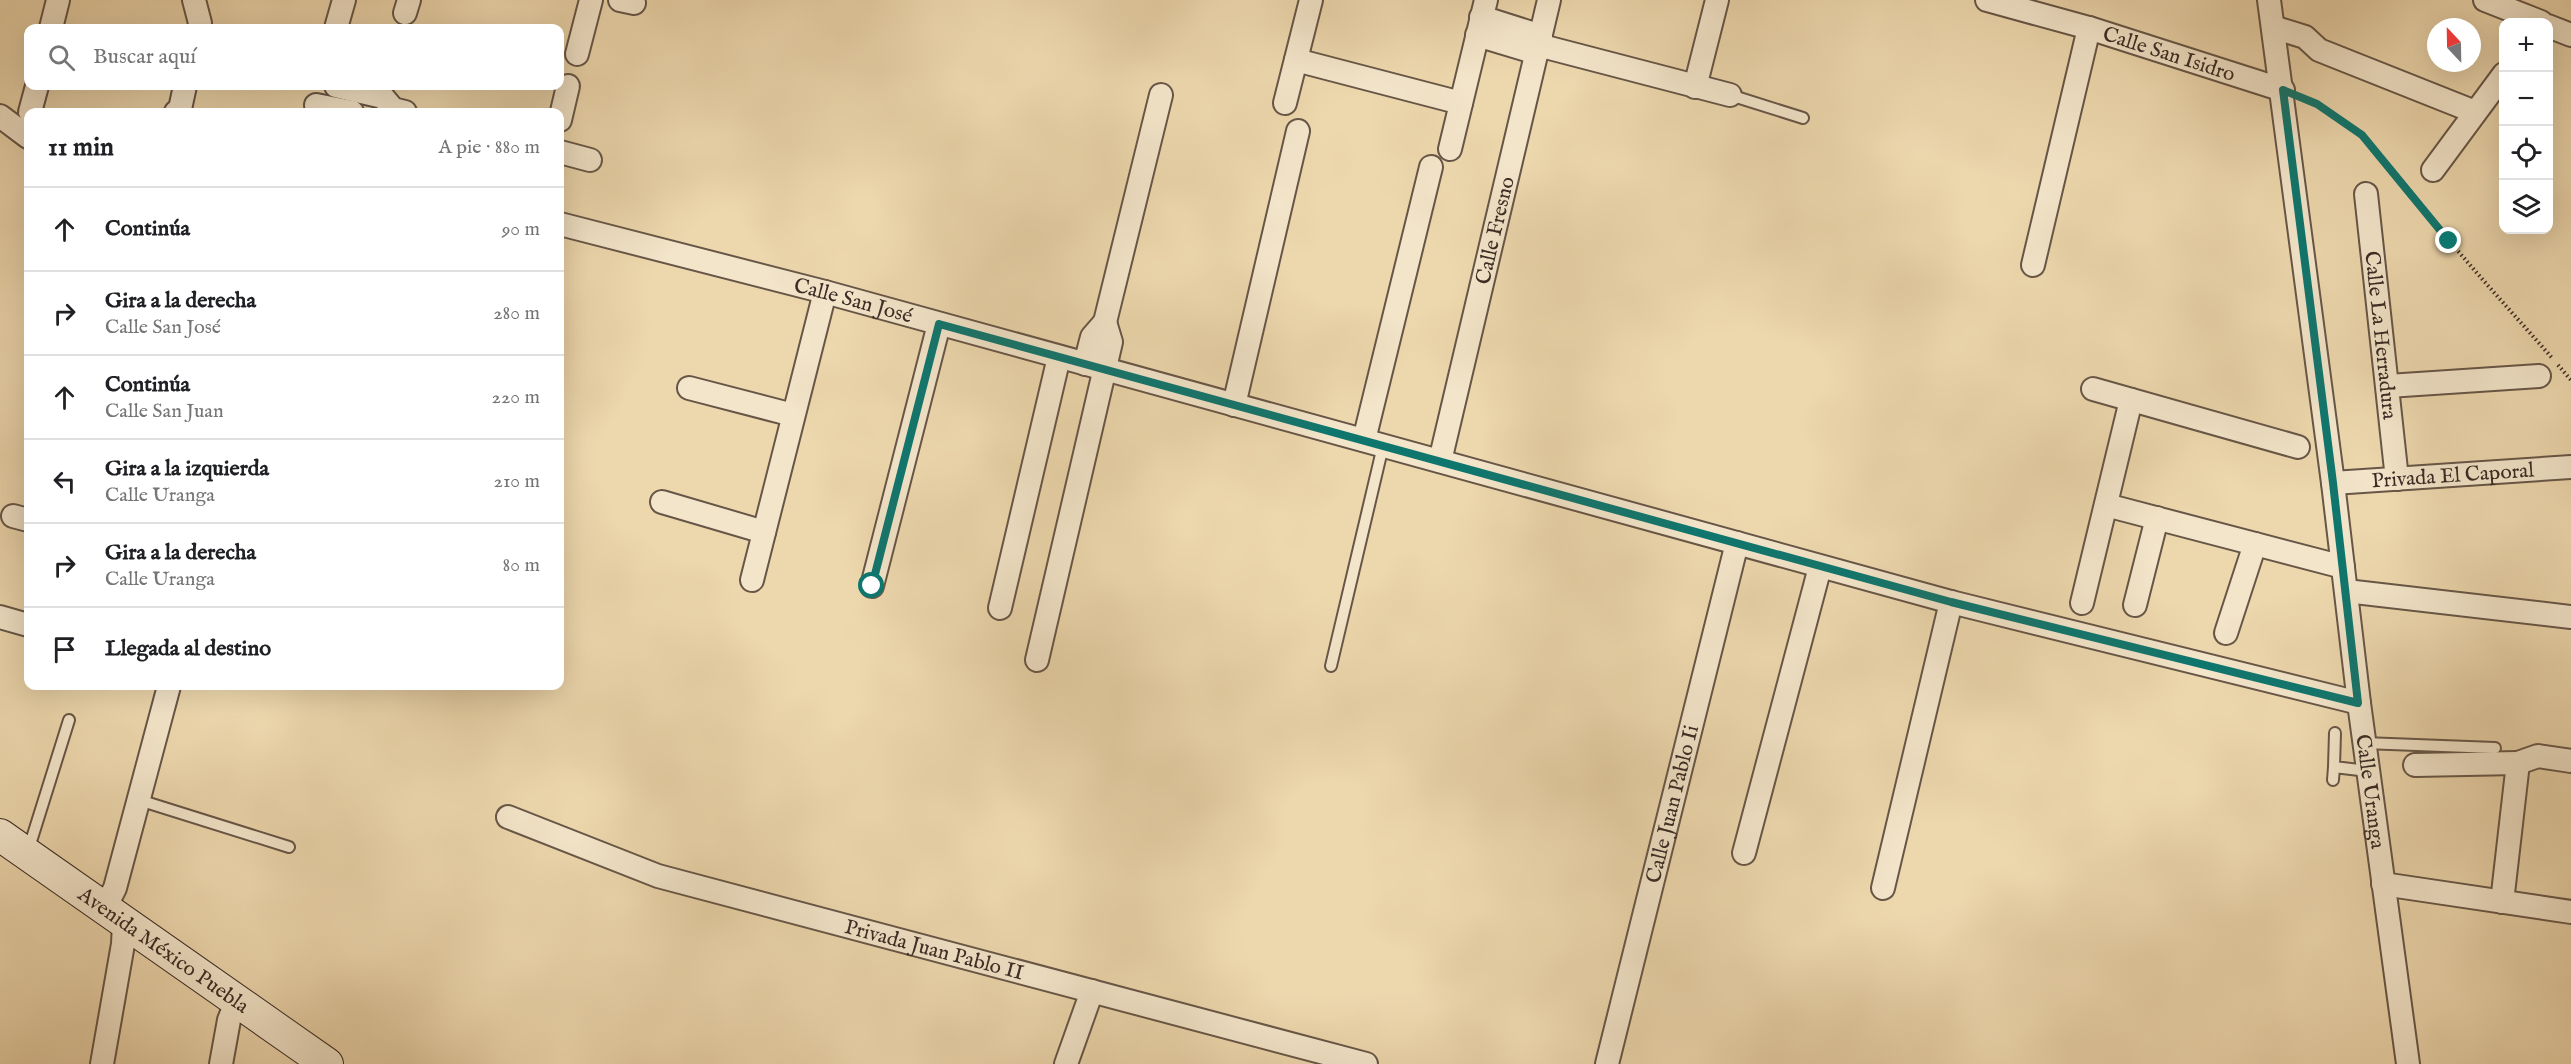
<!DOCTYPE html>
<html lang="es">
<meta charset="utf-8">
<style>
body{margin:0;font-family:"IM FELL English",serif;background:#f6f6f6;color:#202124}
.controls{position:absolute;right:18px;top:18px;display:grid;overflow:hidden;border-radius:12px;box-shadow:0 6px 24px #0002}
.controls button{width:54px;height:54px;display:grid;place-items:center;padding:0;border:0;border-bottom:2px solid #e0e0e0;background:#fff;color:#202124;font:30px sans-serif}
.compass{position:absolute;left:2427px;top:18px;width:54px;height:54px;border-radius:50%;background:#fff;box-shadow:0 6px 24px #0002;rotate:338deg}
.stop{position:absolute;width:18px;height:18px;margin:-14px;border:4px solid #0f766e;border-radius:50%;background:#fff}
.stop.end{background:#0f766e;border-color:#fff;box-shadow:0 2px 6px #0008}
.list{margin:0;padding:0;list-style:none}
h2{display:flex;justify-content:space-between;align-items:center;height:78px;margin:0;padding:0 24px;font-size:26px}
h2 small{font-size:20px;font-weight:400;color:#757577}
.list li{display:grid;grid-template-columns:39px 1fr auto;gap:18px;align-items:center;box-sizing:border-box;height:84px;padding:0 24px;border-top:2px solid #e0e0e0}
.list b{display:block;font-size:22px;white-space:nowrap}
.list p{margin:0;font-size:20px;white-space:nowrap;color:#757577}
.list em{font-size:20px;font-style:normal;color:#757577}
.icon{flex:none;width:33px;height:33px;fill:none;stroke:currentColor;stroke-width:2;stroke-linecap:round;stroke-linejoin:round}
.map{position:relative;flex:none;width:2571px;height:1064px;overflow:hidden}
.search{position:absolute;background:#fff;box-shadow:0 6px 24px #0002;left:24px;top:24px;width:540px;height:66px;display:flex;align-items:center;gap:15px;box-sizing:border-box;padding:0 21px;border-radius:12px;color:#757577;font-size:22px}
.panel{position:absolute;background:#fff;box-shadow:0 6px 24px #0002;left:24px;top:108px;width:540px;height:582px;border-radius:12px}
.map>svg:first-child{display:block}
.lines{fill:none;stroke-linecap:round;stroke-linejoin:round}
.service-casing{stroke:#675647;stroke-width:14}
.minor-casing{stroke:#675647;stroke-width:26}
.secondary-casing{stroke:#3a2b25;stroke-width:34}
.path{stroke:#3a2b25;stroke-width:4;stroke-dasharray:1.5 3;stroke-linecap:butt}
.service{stroke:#f3e5ca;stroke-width:10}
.minor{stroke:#f3e5ca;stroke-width:22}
.secondary{stroke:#f3e5ca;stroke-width:32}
.route{stroke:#0f766e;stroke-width:8}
.labels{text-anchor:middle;stroke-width:4.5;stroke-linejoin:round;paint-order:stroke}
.street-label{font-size:21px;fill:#3a2b25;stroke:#f3e5ca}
</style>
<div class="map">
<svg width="2571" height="1064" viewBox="0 0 2571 1064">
<rect width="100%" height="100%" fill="#edd7ad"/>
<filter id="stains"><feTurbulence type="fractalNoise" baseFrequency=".00333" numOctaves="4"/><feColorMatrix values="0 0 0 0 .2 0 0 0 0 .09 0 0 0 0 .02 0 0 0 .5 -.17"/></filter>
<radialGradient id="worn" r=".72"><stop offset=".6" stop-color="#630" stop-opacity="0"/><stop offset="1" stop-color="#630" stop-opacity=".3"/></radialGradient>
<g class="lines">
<defs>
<path id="service" d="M1730,95l73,23
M1331,666l52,-220
M2364,743l131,5
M2334,767l1,-34
M2333,780l1,-13 34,4
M139,800l150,47
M28,851l41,-131"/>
<g id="minor">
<path d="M194,0l6,23 -1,5"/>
<path d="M620,0l14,3"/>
<path id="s1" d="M1987,0l102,28 194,62"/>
<path id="s2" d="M2269,0l64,483 26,220 49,361"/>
<path d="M2485,0l56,22"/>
<path d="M405,13l4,-13"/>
<path d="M1481,17l60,19"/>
<path d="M2548,26l23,9"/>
<path d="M2273,27l32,10 14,13 156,62"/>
<path d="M51,28l7,-28"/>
<path d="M336,28l8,-28"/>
<path d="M1477,35l60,18"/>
<path d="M1538,45l192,50"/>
<path d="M577,54l14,-54"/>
<path d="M1296,60l165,43"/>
<path d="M336,86l47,11 10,12 12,3"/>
<path d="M1695,87l22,-87"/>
<path d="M1285,103l26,-103"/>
<path d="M316,105l36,7"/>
<path d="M30,112l7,-26"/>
<path d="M176,112l4,-3 5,-23"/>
<path d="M0,116l28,21"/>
<path d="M560,120l8,-34"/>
<path d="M1450,149l36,-149"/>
<path d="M560,152l30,8"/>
<path d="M2433,170l71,-96"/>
<path id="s3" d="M2366,194l31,285"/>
<path id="s4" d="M560,224l265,68 1126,310 408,101"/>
<path d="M2033,265l56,-237"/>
<path d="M1085,364l7,-27 13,-15 56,-227"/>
<path d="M2388,386l151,-10"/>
<path d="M689,388l104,27"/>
<path d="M2093,389l205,58"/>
<path d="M1234,405l64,-274"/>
<path d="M1364,440l67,-273"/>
<path id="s5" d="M1440,461l109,-461"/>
<path id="s6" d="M2333,483l238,-16"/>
<path d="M662,502l102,30"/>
<path d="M2106,505l237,62"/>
<path d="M13,516l15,4"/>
<path d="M752,580l73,-288"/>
<path d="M872,586l67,-262"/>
<path d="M2346,591l225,26"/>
<path d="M2082,603l49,-203"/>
<path d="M2135,605l22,-87"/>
<path d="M1000,608l59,-251"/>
<path d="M0,617l28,8"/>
<path d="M2226,633l29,-89"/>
<path d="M1037,660l74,-318 -6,-20"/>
<path d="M2415,765l103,-2"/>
<path id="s7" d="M508,817l150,59 708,188"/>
<path d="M1744,853l76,-286"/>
<path d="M2383,884l188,28"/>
<path d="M1883,888l68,-286"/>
<path d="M2502,902l16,-139 20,-7 33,5"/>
<path d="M105,908l10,-20 54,-202"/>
<path d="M102,1064l21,-120 1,-22"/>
<path d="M221,1064l8,-44 8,-20"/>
<path d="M1066,1064l26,-73"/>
<path id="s8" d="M1607,1064l130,-521"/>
</g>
<g id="secondary">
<path id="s9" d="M0,835l327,229"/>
</g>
</defs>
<use href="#service" class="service-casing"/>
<use href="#minor" class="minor-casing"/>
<use href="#secondary" class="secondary-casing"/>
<path class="path" d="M2303,98c64,27 102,89 145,141 34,41 70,80 105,120
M2558,365l13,15"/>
<use href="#service" class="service"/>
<use href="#minor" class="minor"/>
<use href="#secondary" class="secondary"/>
</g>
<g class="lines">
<path class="route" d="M872,586l67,-262 1012,278 407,101 -25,-220 -50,-393 34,14 45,31 87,106"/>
</g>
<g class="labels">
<g class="street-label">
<text dy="7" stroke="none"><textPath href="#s1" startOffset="190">Calle San Isidro</textPath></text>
<text dy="7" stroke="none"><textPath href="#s5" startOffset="237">Calle Fresno</textPath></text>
<text dy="7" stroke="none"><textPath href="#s4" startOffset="303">Calle San José</textPath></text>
<text dy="7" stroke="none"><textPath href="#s3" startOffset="142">Calle La Herradura</textPath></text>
<text dy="7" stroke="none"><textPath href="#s6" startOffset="120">Privada El Caporal</textPath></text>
<text dy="7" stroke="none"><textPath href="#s2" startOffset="798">Calle Uranga</textPath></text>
<text dy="7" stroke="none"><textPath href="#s8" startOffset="268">Calle Juan Pablo Ii</textPath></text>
<text dy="7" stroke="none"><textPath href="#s9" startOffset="200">Avenida México Puebla</textPath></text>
<text dy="7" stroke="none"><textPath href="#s7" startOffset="447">Privada Juan Pablo II</textPath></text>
</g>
</g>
<rect width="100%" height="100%" filter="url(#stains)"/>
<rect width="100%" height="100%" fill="url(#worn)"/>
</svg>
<div class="controls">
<button>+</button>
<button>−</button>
<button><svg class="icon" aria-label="locate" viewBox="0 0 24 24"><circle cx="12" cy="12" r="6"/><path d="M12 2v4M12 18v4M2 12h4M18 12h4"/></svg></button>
<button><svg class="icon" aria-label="layers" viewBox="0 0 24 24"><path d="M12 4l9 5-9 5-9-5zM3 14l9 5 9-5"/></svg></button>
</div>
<svg class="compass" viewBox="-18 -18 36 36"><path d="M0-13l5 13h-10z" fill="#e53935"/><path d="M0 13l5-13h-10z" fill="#757577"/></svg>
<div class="stop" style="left:872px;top:586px"></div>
<div class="stop end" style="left:2449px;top:241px"></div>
<div class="search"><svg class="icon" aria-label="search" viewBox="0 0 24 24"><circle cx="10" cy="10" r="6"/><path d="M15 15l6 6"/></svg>Buscar aquí</div>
<section class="panel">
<h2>11 min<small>A pie · 880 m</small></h2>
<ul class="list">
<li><svg class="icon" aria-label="ahead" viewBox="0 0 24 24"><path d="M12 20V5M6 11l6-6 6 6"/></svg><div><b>Continúa</b></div><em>90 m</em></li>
<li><svg class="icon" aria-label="right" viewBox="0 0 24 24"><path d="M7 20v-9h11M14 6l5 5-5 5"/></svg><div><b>Gira a la derecha</b><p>Calle San José</p></div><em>280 m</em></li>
<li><svg class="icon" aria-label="ahead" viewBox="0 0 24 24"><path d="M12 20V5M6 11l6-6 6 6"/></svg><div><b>Continúa</b><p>Calle San Juan</p></div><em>220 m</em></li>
<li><svg class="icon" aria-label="left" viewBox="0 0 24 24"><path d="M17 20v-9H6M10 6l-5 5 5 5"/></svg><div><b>Gira a la izquierda</b><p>Calle Uranga</p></div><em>210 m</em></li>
<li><svg class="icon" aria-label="right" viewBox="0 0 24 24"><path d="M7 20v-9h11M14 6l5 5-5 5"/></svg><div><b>Gira a la derecha</b><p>Calle Uranga</p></div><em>80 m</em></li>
<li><svg class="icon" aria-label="arrive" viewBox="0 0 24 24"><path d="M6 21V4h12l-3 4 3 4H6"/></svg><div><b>Llegada al destino</b></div></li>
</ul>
</section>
</div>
